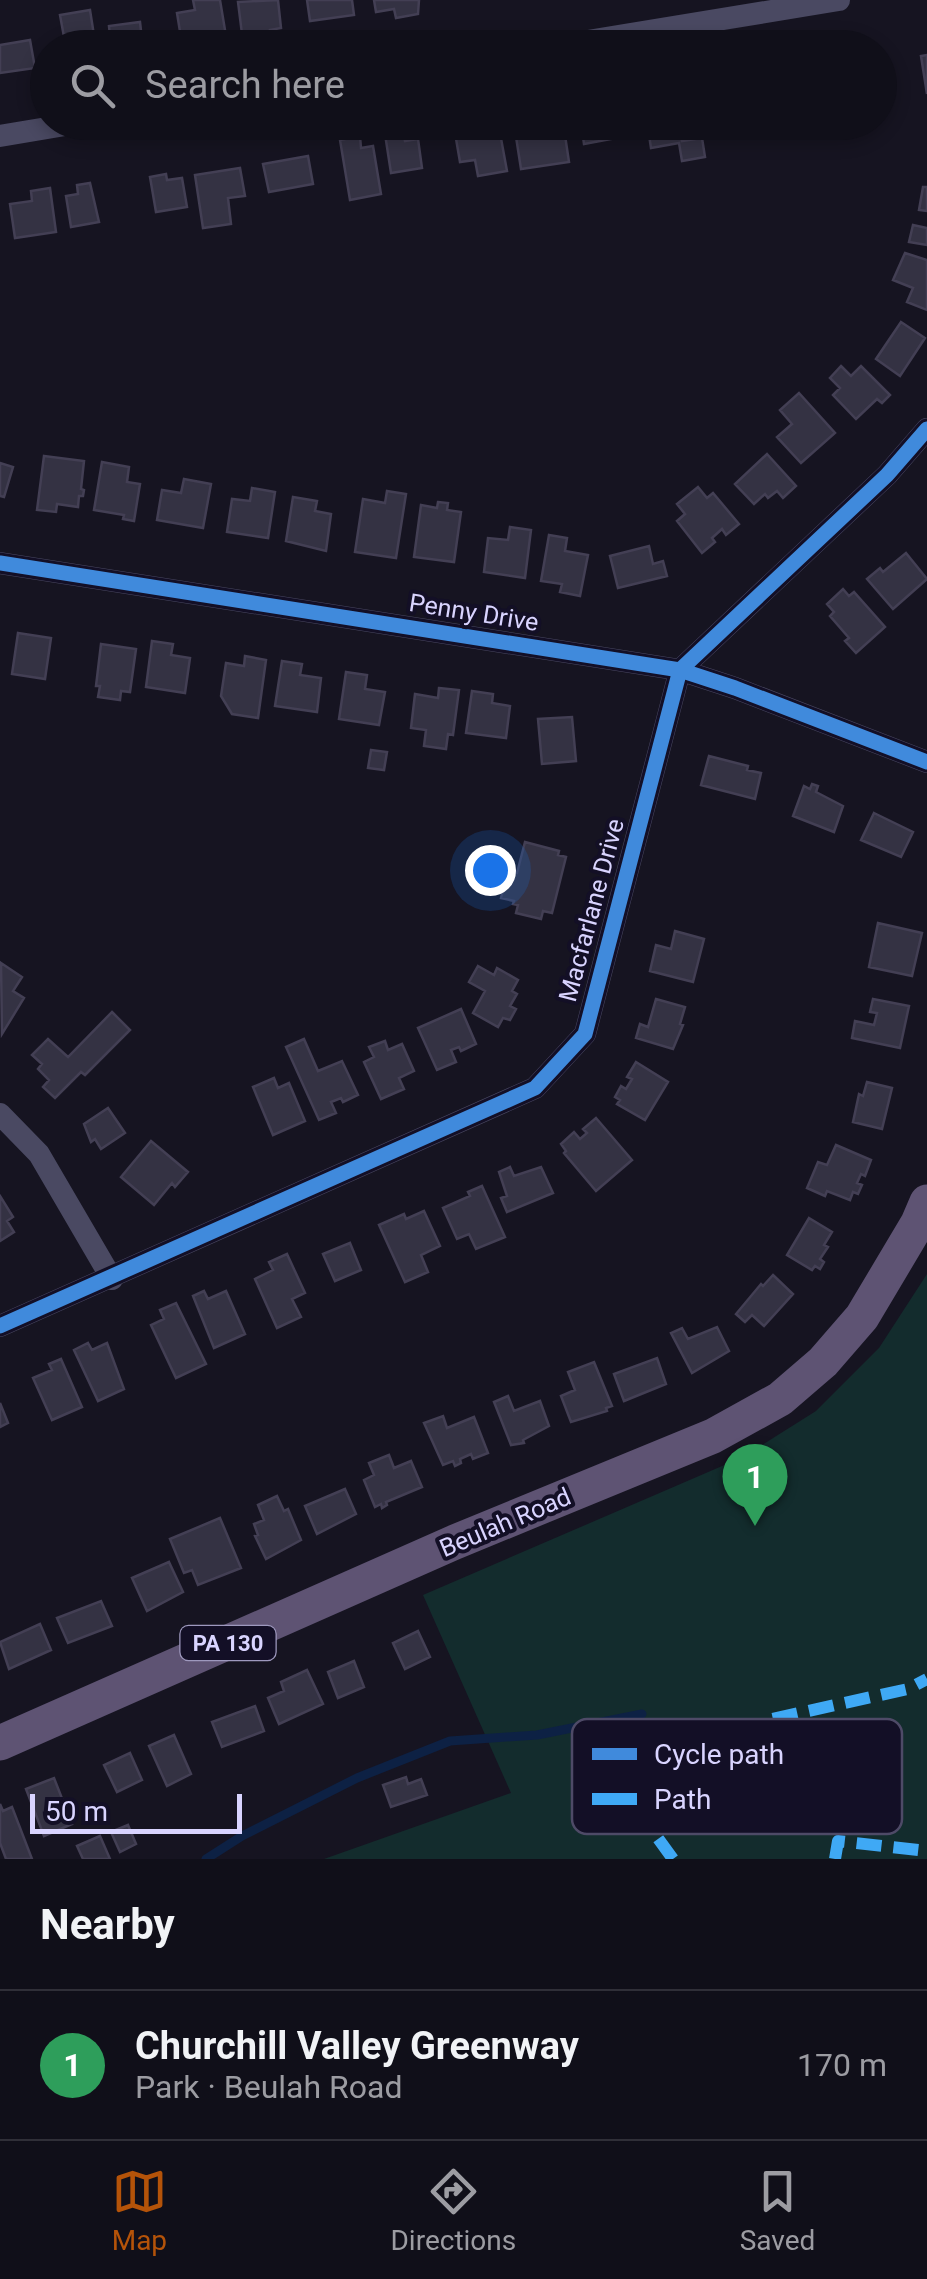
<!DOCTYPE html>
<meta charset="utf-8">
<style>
body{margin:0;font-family:Roboto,sans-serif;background:#191822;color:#f1f3f6}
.scale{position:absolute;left:30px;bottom:25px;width:212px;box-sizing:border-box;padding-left:10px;border:5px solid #d9d4ff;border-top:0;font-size:28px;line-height:35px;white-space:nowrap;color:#d9d4ff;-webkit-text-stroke:8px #130f26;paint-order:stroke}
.you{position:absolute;left:490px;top:870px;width:35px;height:35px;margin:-25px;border:8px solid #fff;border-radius:50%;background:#1a73e8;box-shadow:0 0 0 15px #1a73e833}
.badge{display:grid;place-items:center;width:65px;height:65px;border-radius:50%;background:#b45309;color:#fff;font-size:32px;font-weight:700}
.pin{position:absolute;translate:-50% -82px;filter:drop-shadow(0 2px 5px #0008)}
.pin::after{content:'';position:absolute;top:52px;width:35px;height:30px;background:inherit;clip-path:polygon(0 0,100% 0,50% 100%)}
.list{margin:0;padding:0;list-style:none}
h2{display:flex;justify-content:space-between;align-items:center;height:130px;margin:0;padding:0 40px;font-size:42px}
h2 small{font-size:32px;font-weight:400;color:#9c9ca2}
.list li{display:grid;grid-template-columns:65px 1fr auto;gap:30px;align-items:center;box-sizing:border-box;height:150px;padding:0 40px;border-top:2px solid #302f38}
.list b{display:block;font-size:38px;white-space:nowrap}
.list p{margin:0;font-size:32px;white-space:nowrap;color:#9c9ca2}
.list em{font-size:32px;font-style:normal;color:#9c9ca2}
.icon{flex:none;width:55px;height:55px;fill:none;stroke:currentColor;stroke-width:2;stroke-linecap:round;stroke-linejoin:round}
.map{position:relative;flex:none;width:927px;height:1859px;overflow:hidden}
.search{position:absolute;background:#100f19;box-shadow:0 5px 15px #0003;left:30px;right:30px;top:30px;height:110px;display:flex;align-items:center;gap:25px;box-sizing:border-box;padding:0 35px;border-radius:55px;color:#9c9ca2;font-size:38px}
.sheet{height:280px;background:#100f19}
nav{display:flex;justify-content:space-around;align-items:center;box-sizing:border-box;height:140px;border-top:2px solid #302f38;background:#100f19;font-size:28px;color:#9c9ca2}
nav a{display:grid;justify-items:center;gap:5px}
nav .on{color:#b45309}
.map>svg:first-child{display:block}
.green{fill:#132c2d}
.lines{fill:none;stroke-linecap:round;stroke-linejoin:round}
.stream{stroke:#0d2144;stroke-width:9}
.building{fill:#343243;stroke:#433f54;stroke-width:2.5}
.minor{stroke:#4a4962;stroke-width:22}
.primary{stroke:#5e5373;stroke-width:35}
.quiet{stroke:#3fa9f5;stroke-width:12;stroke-dasharray:25 12;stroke-linecap:butt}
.cycleway-casing{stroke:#130f26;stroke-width:21}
.cycleway{stroke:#408adc;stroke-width:15}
.labels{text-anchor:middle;stroke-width:8;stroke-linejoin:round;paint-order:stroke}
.shield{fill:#130f26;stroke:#9e99be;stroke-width:2.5}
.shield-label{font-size:22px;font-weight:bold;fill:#d9d4ff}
.street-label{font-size:25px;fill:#d9d4ff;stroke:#130f26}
.key{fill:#130f26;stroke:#4e4a67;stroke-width:2.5}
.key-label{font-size:28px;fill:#d9d4ff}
</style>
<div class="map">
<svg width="927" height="1859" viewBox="0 0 927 1859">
<rect width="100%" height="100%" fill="#161421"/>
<path class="green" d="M927,1274v585h-603l187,-66 -88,-198 320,-138 73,-46 63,-63z"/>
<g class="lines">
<path class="stream" d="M206,1859l36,-23 115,-58 93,-37 87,-6 105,-21"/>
</g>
<path class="building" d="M193,0h27l6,36 -44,8 -5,-31 18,-3z
M278,0l3,28 -11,2 2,13 -19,3 -2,-14 -9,2 -4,-32z
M307,0h45l2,15 -44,6z
M374,0h45l-1,14 -22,4 -2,-9 -18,3z
M90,10l6,38h-30l-6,-33z
M140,22l3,26h-32l-2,-22z
M30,40l5,28 -35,5v-28z
M927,55v39l-6,-38z
M481,122h17l9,49 -29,5 -3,-16 -15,2 -6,-35z
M563,122l6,40 -48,7 -7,-45z
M581,122h28l2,17 -27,5z
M647,122h32l3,19 20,-3 3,19 -23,4 -3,-18 -28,5z
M711,122h32l1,10 -31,5z
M403,131l2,10 13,-2 4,29 -31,5 -6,-39z
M360,136l1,12 12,-2 8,48 -31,6 -10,-60z
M308,156l5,28 -44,8 -6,-28z
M240,168l5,28 -17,2 3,26 -28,4 -8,-53z
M166,174l1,6 15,-2 5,29 -31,5 -6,-35z
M90,183l9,39 -28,5 -5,-31 12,-2 -1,-9z
M923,187h4v24l-8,-1z
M50,188l6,44 -41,6 -5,-34 22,-3 -1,-10z
M913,225l14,3v17l-18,-3z
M905,253l22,7v50l-20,-8 6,-14 -20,-8z
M901,322l24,16 -25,38 -24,-17z
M841,366l10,10 10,-10 29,29 -8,8 -5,-4 -21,20 -23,-24 7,-7 -10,-10z
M799,393l36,40 -34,30 -24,-26 15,-13 -12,-14z
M767,454l29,32 -13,12 -6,-7 -9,7 -3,-4 -11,10 -19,-20z
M44,456l40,5 -3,28 3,1 -1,6h-4l-1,11 -21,-3 -1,8 -19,-2z
M102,462l27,5 -2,15 13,2 -6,37 -11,-2 1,-4 -30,-5z
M0,463l13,4 -9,30 -4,-1z
M184,479l27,5 -8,44 -46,-8 5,-30 19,3z
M698,487l9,11 6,-5 26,31 -13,11 -4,-6 -10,9 3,4 -13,11 -25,-32 8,-7 -8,-10z
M252,488l23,4 -7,46 -41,-6 5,-33 18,2z
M387,491l19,3 -10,64 -41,-6 8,-53 22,4z
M293,497l24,4 -2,10 16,3 -5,37 -40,-10z
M438,502l10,1 -1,7 14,2 -7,50 -40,-5 7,-52 16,3z
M510,527l21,3 -6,48 -41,-6 4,-34 20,2z
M549,535l18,3 -2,13 23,4 -8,41 -20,-4 2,-8 -21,-3z
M649,546l4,18 10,-3 4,15 -49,12 -8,-32z
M906,553l21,26 -34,30 -26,-30 13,-11 3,4z
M843,589l6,7 5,-4 31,35 -29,26 -11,-12 4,-3 -19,-22 4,-4 -7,-8z
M18,633l33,5 -6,41 -33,-5z
M152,641l21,3 -2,11 19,3 -5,35 -39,-6z
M101,644l35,5 -6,43 -9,-1 -1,9 -22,-3 2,-11h-4z
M245,656l21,4 -8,58 -26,-4 -11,-18 5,-33 18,3z
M282,661l20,3 -2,11 21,3 -4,34 -42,-6z
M346,672l21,3 -2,14 20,3 -6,33 -40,-6z
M439,688l20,2 -6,45 -5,-1 -2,15 -22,-3 2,-16 -15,-2 4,-34 23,4z
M472,691l21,3 -1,9 18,3 -4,32 -40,-5z
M572,717l4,44 -34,3 -4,-45z
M371,750l16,2 -3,18 -16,-2z
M709,756l39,10 -1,4 14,3 -6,26 -54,-14z
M812,784l6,2 -2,6 27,14 -9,26 -41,-16 11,-30 6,3z
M874,813l39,19 -12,25 -40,-17z
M525,842l34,9 -1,4 8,2 -14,56 -9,-2 -2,8 -25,-6 2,-8 -5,-1 1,-3 -13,-3 7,-28 9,3z
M878,923l44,10 -10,43 -43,-9z
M675,931l29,8 -11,43 -43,-11 6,-26 15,4z
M1,963l21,14 -9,14 11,7 -22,36z
M478,966l16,9 3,-7 21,12 -6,11 5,3 -7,12 6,3 -6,11 -7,-2 -5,9 -25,-14 12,-22 -16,-9z
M656,999l29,8 -5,17 3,1 -10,24 -37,-11 4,-14 8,3z
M873,999l36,7 -9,42 -48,-10 3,-17 19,4 3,-12 -7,-1z
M461,1009l15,35 -15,7 -2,-4 -8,3 5,12 -19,8 -19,-42z
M112,1012l18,18 -45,45 -4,-3 -26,26 -12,-11 6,-7 -11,-11 4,-5 -10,-9 16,-16 20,18z
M304,1039l14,32 24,-10 16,34 -15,7 -2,-4 -10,4 5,11 -17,7 -33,-73z
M385,1041l3,9 14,-6 12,27 -15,7 5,11 -23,10 -17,-37 10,-5 -5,-10z
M636,1062l32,20 -23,38 -28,-16 3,-4 -5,-3 6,-11 5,3 6,-10 -5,-2z
M274,1078l4,10 11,-5 16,38 -32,14 -20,-48z
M867,1082l25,6 -10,41 -29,-7 6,-28 4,2z
M108,1108l17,25 -24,16 -6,-10 -4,3 -7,-18z
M596,1118l36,42 -36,31 -32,-38 2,-2 -5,-7 13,-12 6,7 7,-6 -4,-4z
M151,1141l37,31 -13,15 -3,-4 -18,22 -33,-28z
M836,1145l35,15 -6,16 -4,-2 -4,9 5,2 -4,9 -5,-2 -3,8 -23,-9 -2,5 -18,-8 11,-26 9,3z
M510,1167l4,9 27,-9 12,26 -46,19 -6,-14 6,-2 -8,-24z
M482,1186l23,51 -29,12 -7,-15 -12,5 -14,-31 27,-12 -2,-4z
M0,1196l13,21 -6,4 7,11 -14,9z
M424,1211l16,35 -19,9 7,17 -23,10 -26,-57 25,-11 2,5z
M809,1218l23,14 -8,13 4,2 -8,12 4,3 -4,7 -5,-3 -3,4 -25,-15z
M350,1243l11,27 -26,11 -12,-27z
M287,1254l18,39 -13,6 9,18 -24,11 -22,-49 18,-9 -4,-8z
M773,1275l20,19 -29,32 -12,-11 -7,7 -9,-8 25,-30 2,2z
M204,1291l4,8 18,-8 19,43 -31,14 -21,-52z
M176,1303l30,61 -30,14 -25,-53 13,-6 -4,-9z
M717,1327l12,24 -37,22 -21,-40 11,-5 6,11z
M88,1343l4,7 15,-7 17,46 -26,12 -24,-51z
M657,1358l9,26 -42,17 -10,-27z
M61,1359l21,48 -30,13 -19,-42 19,-8 -3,-6z
M594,1362l18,44 -6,2 1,3 -36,11 -10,-26 14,-6 -7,-18z
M508,1396l6,15 26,-10 9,25 -26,14 1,3 -13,2 -17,-43z
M0,1403l8,20 -8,4z
M443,1416l4,12 27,-11 14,36 -15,6 -2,-5 -11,5 1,4 -6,3 -2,-5 -10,4 -19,-42z
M389,1455l5,13 17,-7 11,26 -36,15 1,3 -5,3 -1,-4 -6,3 -11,-27 10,-5 -5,-12z
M345,1489l11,25 -39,20 -12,-28z
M277,1496l7,15 4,-2 13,31 -35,19 -11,-23 3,-1 -4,-11 10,-4 -6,-15z
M220,1518l21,50 -43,17 -6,-15 -8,3 -14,-34z
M169,1562l14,30 -36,19 -15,-33z
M101,1601l11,25 -44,17 -11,-25z
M40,1624l11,26 -42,19 -9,-27z
M418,1631l12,26 -25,12 -12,-26z
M354,1661l10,26 -26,11 -10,-26z
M307,1670l16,34 -44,20 -11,-26 16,-7 -3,-9z
M255,1706l9,25 -42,16 -10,-25z
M174,1735l17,39 -24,12 -18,-40z
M130,1753l12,27 -25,12 -13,-27z
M406,1777l2,7 13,-5 6,16 -36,12 -8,-22z
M54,1778l18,46 -28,12 -18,-47z
M0,1804l3,7 9,-4 20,52h-26l-6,-16z
M128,1825l8,19 -16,8 -9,-20z
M100,1836l10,23h-27l-6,-13z"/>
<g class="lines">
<path class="minor" d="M545,48l294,-48
M0,136l83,-14
M0,563l680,107 55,18 192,74
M0,1114l39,40 73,125
M0,1326l535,-238 50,-54 95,-364 207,-195 40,-46"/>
<path class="primary" d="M0,1743l455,-201 258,-106 67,-37 43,-37 39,-45 56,-94 9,-21"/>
<path class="quiet" d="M673,1859l-32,-44 27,-33 25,-23 38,-10 41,-30 136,-30 19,-10
M835,1859l3,-18 89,10"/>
<defs>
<path id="cycleway" d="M0,563l680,107 55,18 192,74
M0,1326l535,-238 50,-54 95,-364 207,-195 40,-46"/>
</defs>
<use href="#cycleway" class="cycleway-casing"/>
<use href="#cycleway" class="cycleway"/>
</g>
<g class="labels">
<rect class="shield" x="180.5" y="1626" width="95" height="34" rx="8"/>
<g class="shield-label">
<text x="228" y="1651">PA 130</text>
</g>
<g class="street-label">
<text transform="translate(474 612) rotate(9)" y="9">Penny Drive</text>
<text transform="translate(591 910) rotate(-75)" y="9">Macfarlane Drive</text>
<text transform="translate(505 1522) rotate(-23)" y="9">Beulah Road</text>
</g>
</g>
<rect x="572" y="1719" width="330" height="115" rx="15" class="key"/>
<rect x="592" y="1748" width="45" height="12" fill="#408adc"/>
<rect x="592" y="1793" width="45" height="12" fill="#3fa9f5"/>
<g class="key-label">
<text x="654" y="1764">Cycle path</text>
<text x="654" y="1809">Path</text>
</g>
</svg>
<div class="scale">50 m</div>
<div class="you"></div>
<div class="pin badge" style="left:755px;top:1526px;background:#2e9e5b">1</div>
<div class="search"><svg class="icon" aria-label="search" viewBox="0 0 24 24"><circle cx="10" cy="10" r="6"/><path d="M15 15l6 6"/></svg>Search here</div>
</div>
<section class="sheet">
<h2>Nearby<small></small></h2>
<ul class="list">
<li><span class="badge" style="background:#2e9e5b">1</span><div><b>Churchill Valley Greenway</b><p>Park · Beulah Road</p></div><em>170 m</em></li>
</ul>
</section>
<nav>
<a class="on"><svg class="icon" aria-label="map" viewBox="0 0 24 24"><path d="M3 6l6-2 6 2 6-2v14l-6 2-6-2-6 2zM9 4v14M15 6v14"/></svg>Map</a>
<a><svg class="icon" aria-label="directions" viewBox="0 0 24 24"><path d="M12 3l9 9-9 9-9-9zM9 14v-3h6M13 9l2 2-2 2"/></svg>Directions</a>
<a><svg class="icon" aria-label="saved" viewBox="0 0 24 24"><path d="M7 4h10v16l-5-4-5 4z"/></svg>Saved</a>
</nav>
